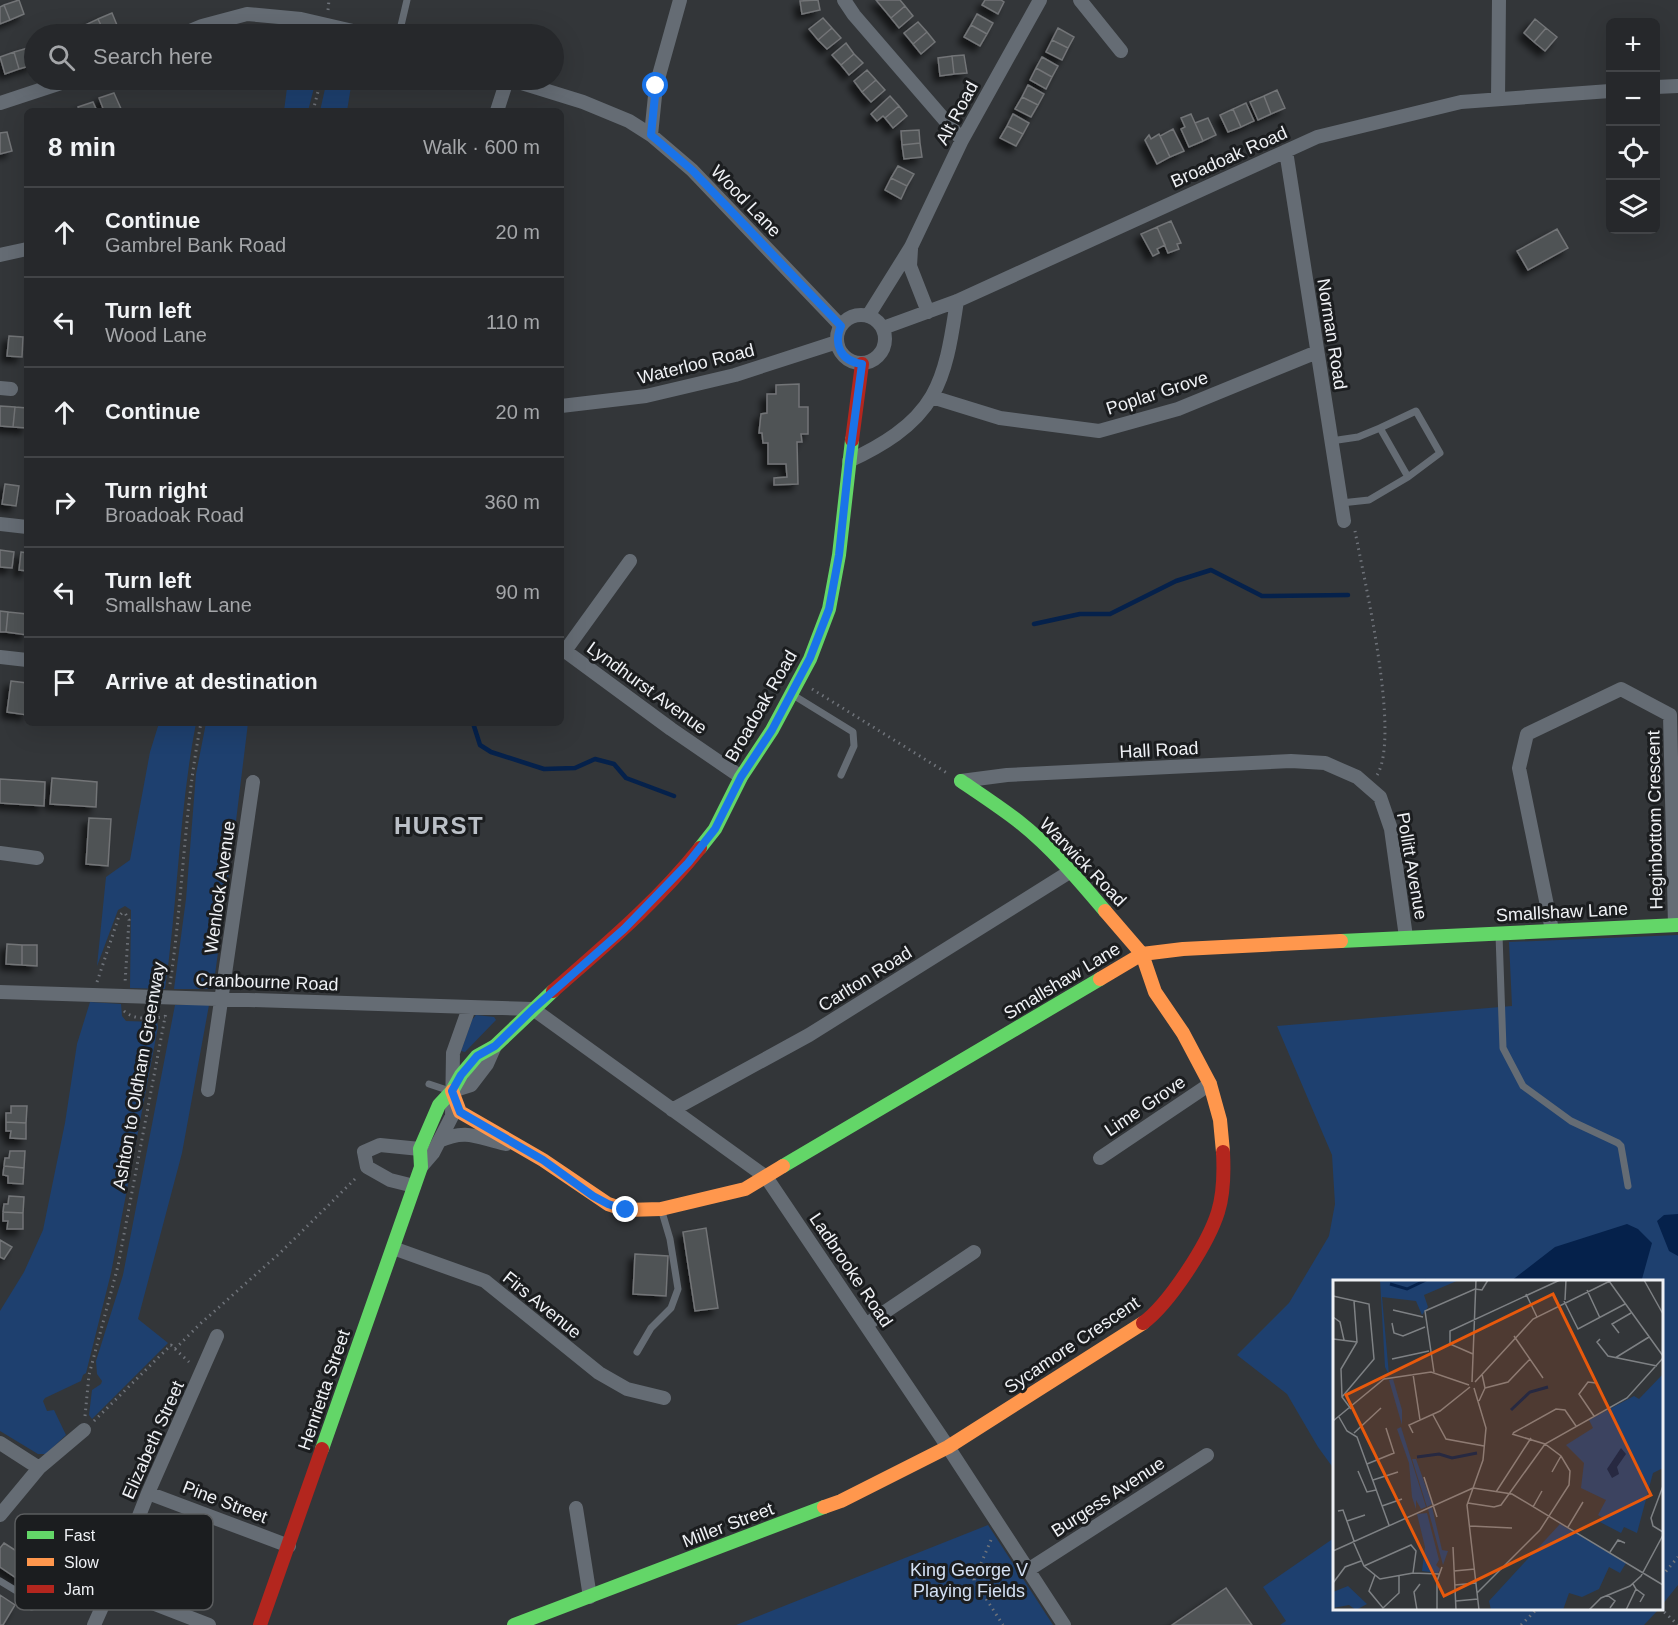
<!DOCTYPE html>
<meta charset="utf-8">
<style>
body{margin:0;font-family:Arial,sans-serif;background:#323437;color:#f1f3f6}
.controls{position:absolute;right:18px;top:18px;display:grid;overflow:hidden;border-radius:9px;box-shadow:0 6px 24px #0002}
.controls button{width:54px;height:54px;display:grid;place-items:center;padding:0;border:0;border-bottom:2px solid #424447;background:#26282b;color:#f1f3f6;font:30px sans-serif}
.stop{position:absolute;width:18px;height:18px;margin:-14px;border:4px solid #1a73e8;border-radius:50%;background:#fff}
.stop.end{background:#1a73e8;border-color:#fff;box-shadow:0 2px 6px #0008}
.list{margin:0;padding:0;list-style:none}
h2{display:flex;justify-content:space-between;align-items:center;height:78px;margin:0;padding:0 24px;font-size:26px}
h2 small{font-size:20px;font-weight:400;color:#a4a6a9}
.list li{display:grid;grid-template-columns:39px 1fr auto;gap:18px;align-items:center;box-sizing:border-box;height:90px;padding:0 24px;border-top:2px solid #424447}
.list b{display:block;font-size:22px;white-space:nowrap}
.list p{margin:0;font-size:20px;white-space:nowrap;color:#a4a6a9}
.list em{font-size:20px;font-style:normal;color:#a4a6a9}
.icon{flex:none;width:33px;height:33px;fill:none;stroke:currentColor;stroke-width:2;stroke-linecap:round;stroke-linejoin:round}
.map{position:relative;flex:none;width:1678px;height:1625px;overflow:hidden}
.search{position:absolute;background:#26282b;box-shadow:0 6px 24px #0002;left:24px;top:24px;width:540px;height:66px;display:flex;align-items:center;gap:15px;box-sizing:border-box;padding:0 21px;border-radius:33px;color:#a4a6a9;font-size:22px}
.panel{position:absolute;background:#26282b;box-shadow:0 6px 24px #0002;left:24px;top:108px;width:540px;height:618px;border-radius:9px}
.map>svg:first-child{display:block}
.green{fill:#1e406f}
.water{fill:#05214b}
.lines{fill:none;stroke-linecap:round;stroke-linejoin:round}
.stream{stroke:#05214b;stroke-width:4.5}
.building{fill:#505254;stroke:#727477;stroke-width:1.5;filter:url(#shadow)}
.path{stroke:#6f737a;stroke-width:3;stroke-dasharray:1.5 4.5;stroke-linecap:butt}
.lane{stroke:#656c74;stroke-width:7}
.street{stroke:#656c74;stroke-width:14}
.fast{stroke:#63d668;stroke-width:14}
.slow{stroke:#ff974d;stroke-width:14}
.jam{stroke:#b3261e;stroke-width:14}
.route{stroke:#1a73e8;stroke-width:8}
.labels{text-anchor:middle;stroke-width:6;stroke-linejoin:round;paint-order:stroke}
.street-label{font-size:18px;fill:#eff1f5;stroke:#1b1d1f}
.park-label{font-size:18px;fill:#d4e1f4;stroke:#1b1d1f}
.district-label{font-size:24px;font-weight:bold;letter-spacing:1.5px;fill:#bbc0c7;stroke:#1b1d1f}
.inset-river{fill:none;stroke:#05214b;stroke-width:3}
.inset-road{fill:none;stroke:#7e8184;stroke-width:1.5}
.view{fill:#e8590c;fill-opacity:0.15;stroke:#e8590c;stroke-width:3}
.inset-edge{fill:none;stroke:#eff1f5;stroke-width:3}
.key{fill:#1b1d1f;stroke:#5b5d5f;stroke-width:1.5}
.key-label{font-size:16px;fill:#eff1f5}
</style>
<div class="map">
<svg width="1678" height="1625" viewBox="0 0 1678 1625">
<defs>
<filter id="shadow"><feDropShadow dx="-5.5" dy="5.5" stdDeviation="3" flood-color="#0009"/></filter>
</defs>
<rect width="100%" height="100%" fill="#333639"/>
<path class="green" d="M288,80h28l-8,31h-24z
M327,80h25l-5,31h-27z
M159,723h37c-17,88 -18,177 -31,266l-35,-1 1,-78 -6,-4 -7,4 -21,56 9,-89 24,-17 20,-108z
M206,723h42l-12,98 -23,168h-39l12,-90 10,-125z
M1678,935v650l-16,20v-323h-328v187l-16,-22 -31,-53 -50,-39 52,-52 40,-67 6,-32 -3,-49 -55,-129 235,-20 -3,-64z
M90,1002l31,2 1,12 4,5 31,1 1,5 -47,246 -25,100 -3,2 -2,6 -36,17 -2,3 4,10 7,-1 12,25 -20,19h-8l-38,-23v-120l24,-39 19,-42 22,-107 12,-79z
M175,1005h34l-27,148 -44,166 30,24 -76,76 -3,-4 3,-25 9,-6 1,-3 -5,-7 -1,-13 27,-86z
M476,1015l18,2 2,3 -31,32 -4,-1 11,-31z
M988,1525l65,100h-317z
M1334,1538v70l325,1 -15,16h-364l6,-4 -23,-34z"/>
<path class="water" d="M1678,1214v42l-9,-5 -12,-30 7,-6z
M1627,1224l11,5 14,14 -10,36 -7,3 -124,-1 44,-34z"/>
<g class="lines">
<path class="stream" d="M1034,624l46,-10h30l66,-33 35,-11 51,26 86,-1
M473,723l7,22 11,7 53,17 31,-1 20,-9 19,5 12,14 48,18"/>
</g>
<path class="building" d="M19,0l5,14 -14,6 -6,-15z
M818,0l2,10 -18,4 -2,-13z
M876,0h24l5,6 -14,12z
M985,0h16l3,2 -6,12 -16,-9z
M4,5l6,15 -10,4v-17z
M905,6l8,10 -14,12 -8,-10z
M112,13l7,17 -14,4 -7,-15z
M977,14l16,9 -6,11 -16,-9z
M823,18l9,10 -14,12 -9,-11z
M98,19l7,15h-16l-4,-9z
M1535,19l11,9 -12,14 -10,-9z
M918,22l9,10 -14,12 -9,-11z
M971,25l16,9 -7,12 -16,-9z
M832,28l9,10 -14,11 -9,-9z
M1058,28l16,9 -6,11 -16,-8z
M1546,28l11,9 -12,14 -11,-9z
M927,32l8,10 -14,12 -8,-10z
M1052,40l16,8 -6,12 -16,-8z
M846,43l8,11 -13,11 -9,-10z
M28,48l5,17 -14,4 -5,-17z
M14,52l5,17 -14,5 -5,-17z
M854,54l9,9 -14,12 -8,-10z
M964,55l3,18 -13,1 -2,-18z
M952,56l2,18 -14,2 -2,-18z
M1042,57l16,9 -6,11 -16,-9z
M1036,68l16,9 -6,12 -16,-9z
M867,70l9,10 -14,12 -8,-11z
M876,80l9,10 -14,12 -9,-10z
M1028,85l16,9 -6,11 -16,-8z
M1277,90l8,18 -14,6 -7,-18z
M114,93l8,18h-18l-5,-13z
M890,96l9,10 -14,12 -2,-2 -6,5 -6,-7z
M1264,96l7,18 -13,6 -8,-18z
M1022,97l16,8 -7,12 -16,-8z
M93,102l4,9h-17l-2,-4z
M1246,103l8,18 -13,6 -8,-18z
M899,106l8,10 -14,12 -8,-10z
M1233,109l8,18 -13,5 -8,-17z
M1013,114l16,9 -6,11 -16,-8z
M1191,114l12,27 -14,6 -8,-18 4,-2 -4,-9z
M1208,118l8,17 -13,6 -8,-18z
M1007,126l16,8 -7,12 -16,-8z
M1173,129l11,22 -14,6 -10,-21z
M919,130l1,13 -18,2 -1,-14z
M7,132l5,19 -12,3v-21z
M1159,134l11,23 -13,7 -12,-24 4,-5 2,4z
M920,143l2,14 -18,2 -2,-14z
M898,166l16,8 -7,12 -16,-8z
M891,178l16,8 -6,13 -16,-9z
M1171,221l10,22 -4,1 2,5 -11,4 -11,-26z
M1157,227l8,18 -8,4 2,4 -6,3 -12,-22z
M1557,229l11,19 -40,22 -11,-19z
M9,336l14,1 -1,20 -15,-1z
M799,384v23h9v27h-7l1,8h-5l1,42 -24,1v-7l13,-1 -1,-13h-18v-21h-5l-1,-10h-3l2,-19 6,-1v-19h9v-9z
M0,406l15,1 -2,20 -13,-1z
M15,407l12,1v20l-14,-1z
M5,484l14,2 -3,20 -14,-2z
M0,550l14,2 -2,16 -12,-1z
M21,552l6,1v18l-8,-1z
M0,611l8,1 -2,20h-6z
M8,612l19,2v21l-21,-3z
M11,681l16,2v32l-20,-3z
M52,778l45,4 -1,25 -46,-3z
M0,779l45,3 -1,24 -44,-3z
M89,818l22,1 -3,47 -22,-2z
M7,944l15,1v20l-16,-1z
M22,945h15v21l-15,-1z
M11,1106h16l-1,17 -20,-1v-9h5z
M6,1122l20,1v16l-16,-1 1,-7h-5z
M10,1151h15l-1,17 -20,-2 1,-8h4z
M4,1166l20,2 -1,16 -15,-1v-7l-5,-1z
M9,1196l15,1 -1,16 -20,-1 1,-8h4z
M3,1212l20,1v16h-16l1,-8h-5z
M706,1228l12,80 -23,3 -12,-79z
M0,1240l12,7 -8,12 -4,-2z
M635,1254l33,2 -2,40 -33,-2z
M4,1543l37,24 -13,19 -28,-19v-19z
M1226,1588l26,37h-80z
M0,1595l15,10 -12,20h-3z"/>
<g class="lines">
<path class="path" d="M328,10l1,-10
M313,111l8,-31
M1355,531c9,48 46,205 22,244
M812,689l135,84
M97,982l22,-66 3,-3h3l4,7 -4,63
M170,984c13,-87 14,-175 31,-261
M124,1011c11,10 27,7 41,6
M175,1349l14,13
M85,1416l4,-41 29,-109 48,-254
M94,1421l77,-76 4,4 25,-25 80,-71 78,-77
M991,1540l-17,40 29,45
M1662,1576l16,-19
M1660,1608l18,17
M1521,1625l17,-17"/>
<path class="lane" d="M399,34l8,-34
M1380,428l36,-17 24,42 -32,24
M1331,441l27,-4 22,-9 28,49 -39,23 -28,3
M793,695l60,37 1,14 -13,29
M1499,935l4,113 20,38 48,35 47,22 3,3 7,40
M429,1084l21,7
M637,1352l14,-24 20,-20 7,-19 -8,-50 -8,-27
M0,1581l28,17 4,9"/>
<path class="street" d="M844,0l10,15 108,125
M1080,0l41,51
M183,34l19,-8 45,-12 54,5 65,15
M512,80l71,22 46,19 22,14 41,35 149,156
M1656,87l22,-1
M1498,99l1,-99
M0,103l70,-23
M497,111l10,-31
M651,135l5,-49 24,-86
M1286,151l58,370
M911,249l-1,17 18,46
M0,255l27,-6
M837 339a24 24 0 1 1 48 0a24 24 0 1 1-48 0Z
M868,316l43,-69 51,-107 78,-140
M883,328l74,-27 360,-164 144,-35 149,-11
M0,388l11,1
M932,397l68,21 99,13 79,-22 139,-57
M561,406l85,-10 89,-21 102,-33
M849,461c32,-15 65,-34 83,-65 16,-28 20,-64 25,-95
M0,524l27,3
M561,648l110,81 70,48
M565,651l65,-90
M0,657l27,3
M961,781l46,-6 284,-14 34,2 32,14 23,20 11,32 15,108
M0,853l37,5
M1552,930l-33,-162 8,-34 94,-45 49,26 5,210
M0,992l533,17 233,168 182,270 116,178
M208,1090l45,-308
M452,1091l19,-6 16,-21 8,-18
M672,1110l137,-75 262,-164
M439,1141c28,-13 39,-3 67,3
M1100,1158l110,-74
M421,1167l12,-14 19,-37 1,-63 16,-45
M414,1186l-24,-6 -23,-13 -3,-15 16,-7 40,4
M393,1248l92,33 114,92 28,16 37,9
M867,1324l107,-72
M0,1443l39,25
M148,1493l141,53
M576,1508l14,89
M0,1515l39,-47 45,-38
M1028,1570l179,-115
M111,1587l98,38
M94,1625l17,-38 37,-94 69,-157"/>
<path class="fast" d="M961,781c19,13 39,26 57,40 33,26 60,58 87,90
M700,848l15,-19 26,-52 31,-47 38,-71 19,-50 10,-54 13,-115
M1341,941l337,-16
M783,1166l317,-187
M322,1449l99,-282 -1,-18 19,-44 13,-14 9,-16 16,-19 18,-10 58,-55
M514,1625l310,-118"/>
<path class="slow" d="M1105,911l37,43 13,38 28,41 27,51 10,36 3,32
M1100,979l42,-25 41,-5 158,-8
M452,1091l8,21 83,48 65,44 18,6 35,-1 84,-20 38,-23
M824,1507l17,-6 107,-54 195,-124"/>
<path class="jam" d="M852,440l10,-76
M553,991c51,-45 104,-89 147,-143
M1143,1323c26,-19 65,-79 75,-111 6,-19 6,-41 5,-60
M260,1625l62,-176"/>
</g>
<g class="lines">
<path class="route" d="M626,1210l-18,-6 -15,-8 -50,-36 -83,-48 -8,-21 9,-16 16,-19 18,-10 38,-37 91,-80 64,-66 27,-34 26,-52 31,-47 38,-72 19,-49 10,-54 10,-94 13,-97c-21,-3 -29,-19 -21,-38l-149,-156 -41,-35 5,-49"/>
</g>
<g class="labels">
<g class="street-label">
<text transform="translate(957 113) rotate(-62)" y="6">Alt Road</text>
<text transform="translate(1229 157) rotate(-24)" y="6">Broadoak Road</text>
<text transform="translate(746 201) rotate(46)" y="6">Wood Lane</text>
<text transform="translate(1332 334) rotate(81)" y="6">Norman Road</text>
<text transform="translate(696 364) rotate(-14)" y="6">Waterloo Road</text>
<text transform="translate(1157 393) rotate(-18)" y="6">Poplar Grove</text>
<text transform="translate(647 688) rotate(36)" y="6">Lyndhurst Avenue</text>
<text transform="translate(761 706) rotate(-60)" y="6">Broadoak Road</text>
<text transform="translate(1159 750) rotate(-3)" y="6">Hall Road</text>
<text transform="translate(1655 820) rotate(-91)" y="6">Heginbottom Crescent</text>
<text transform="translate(1083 862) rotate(46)" y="6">Warwick Road</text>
<text transform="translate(1412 866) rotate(80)" y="6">Pollitt Avenue</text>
<text transform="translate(220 887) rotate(-82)" y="6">Wenlock Avenue</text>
<text transform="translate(1562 912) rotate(-3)" y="6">Smallshaw Lane</text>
<text transform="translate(865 979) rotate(-32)" y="6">Carlton Road</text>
<text transform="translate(1062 981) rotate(-31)" y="6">Smallshaw Lane</text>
<text transform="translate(267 982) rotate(2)" y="6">Cranbourne Road</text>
<text transform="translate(139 1076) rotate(-80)" y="6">Ashton to Oldham Greenway</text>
<text transform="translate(1145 1106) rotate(-34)" y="6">Lime Grove</text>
<text transform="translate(851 1270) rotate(56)" y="6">Ladbrooke Road</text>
<text transform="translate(542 1305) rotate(39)" y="6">Firs Avenue</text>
<text transform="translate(1072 1345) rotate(-34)" y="6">Sycamore Crescent</text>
<text transform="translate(324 1390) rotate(-71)" y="6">Henrietta Street</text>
<text transform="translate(153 1440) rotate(-66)" y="6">Elizabeth Street</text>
<text transform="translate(1108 1497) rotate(-33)" y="6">Burgess Avenue</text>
<text transform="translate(225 1502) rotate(21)" y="6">Pine Street</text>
<text transform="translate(728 1525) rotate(-21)" y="6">Miller Street</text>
</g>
<g class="park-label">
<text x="969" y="1576">King George V<tspan x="969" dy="21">Playing Fields</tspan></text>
</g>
<g class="district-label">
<text x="439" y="834">HURST</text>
</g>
</g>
<g transform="translate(1333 1280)">
<rect width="330" height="330" fill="#333639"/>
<path d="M47,0h79l-35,15 4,12 -6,8 -6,-14 -34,-4 7,78 -4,-8zM330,94v94l-10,5 -16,60 -13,-6 -3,6 -21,-11 3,-4 -5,-3 8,-15 -25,-12 3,-25 -18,-18 27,-17 -4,-8 45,-24 5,3zM60,99l9,31v15l-13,-45zM68,147l25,80 -5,2 -5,-9v9l-4,-12 -3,-34 -12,-34zM79,179h4l16,45 -5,3zM99,227l10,43 6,1 -5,14 -15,-56zM94,233l12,47 -3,5 4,4 -2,4 -16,-2 3,-24 -8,-33zM227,244l66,39 -6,10 -11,-6 -10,22 -17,8 -13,-4 -6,17h-72l-2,-9zM15,306l19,18 -11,6 -7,-5 -16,3v-16z" fill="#1e406f"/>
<path d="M288,168l5,6 -9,13 2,7 -7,4 -5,-9z" fill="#05214b"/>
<path class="inset-river" d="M57,4l17,5 19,-9M178,130l19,-18 18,-5M84,177l22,-3 13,4 25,-5"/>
<path class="inset-road" d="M311,0l19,34M276,1l54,75M254,10l13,28M193,14l11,23M0,16l36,8 5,55 -32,38M232,20l1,-20M231,21l14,28 47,-25M60,30l30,7M0,37l7,5 4,18M59,43l2,10 9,3 22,-9M286,53l-7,-9 19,-11M181,56l29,42M0,59l24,3M267,59l-3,3 11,14 49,10M140,74l-23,-10v-13l110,-51M282,78l34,-21M59,79l37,-8M101,92l-9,-61 50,-22 7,1 6,-10M80,94l7,46M139,102l4,-102M142,102l58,-63 79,-39M141,108l12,40 -3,32 -16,45 12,105M152,108l23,-6 22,-23M146,121l6,-13 -3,-14M18,129l-9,-12 -1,-28 16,-27 -3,-41M100,135l13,24 38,7M261,136l-15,-22 9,-12 8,1 13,25M6,137l8,14 10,6 32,88M0,141l51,-42 47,-7 38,13M21,153l27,-25M80,153l-4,-8 31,-14 30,-24M180,153l43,-24 9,1 11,16M34,184l27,-11 -8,-25M25,191l9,21 9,-2M219,192l9,-16M91,197l13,40M40,200l25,-8M330,206l-12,32 2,8 10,6M140,208l39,6 151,91M163,212l35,-54M135,223l26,4 7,-2 44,-61 82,-46 36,-40M49,226l20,-7M200,227l9,-16M5,231l5,-1 11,31M14,241l18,-6M137,246l42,2M235,247l15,-25M20,261l11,25 16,13 33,-6 26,1M120,267l3,63M0,271l140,-63M277,272l8,-12 7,3M31,286l47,-21 5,6 -3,22M121,291l21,-2M42,295l-6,16 14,17 16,-15v-17M0,303l12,-16 16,-6M122,305l21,-2M303,309l8,6 -4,7M144,313l63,-63 29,-45 1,-14 -9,-15 -16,-12 -33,-10M274,315l8,6 -5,7M123,321l22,-2M84,330l-3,-18 6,-8M104,330v-29l5,-14M256,330l12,-12 29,-12 11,-10 22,-41M293,330l10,-21 -3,-5"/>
<path class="view" d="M220,14l98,201 -207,101 -98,-201z"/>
<rect width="330" height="330" class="inset-edge"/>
</g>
<rect x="15" y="1514" width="198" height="96" rx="9" class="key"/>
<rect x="27" y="1531" width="27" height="8" fill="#63d668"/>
<rect x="27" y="1558" width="27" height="8" fill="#ff974d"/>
<rect x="27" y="1585" width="27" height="8" fill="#b3261e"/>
<g class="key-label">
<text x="64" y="1541">Fast</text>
<text x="64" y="1568">Slow</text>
<text x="64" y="1595">Jam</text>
</g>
</svg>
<div class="controls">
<button>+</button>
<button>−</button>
<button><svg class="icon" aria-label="locate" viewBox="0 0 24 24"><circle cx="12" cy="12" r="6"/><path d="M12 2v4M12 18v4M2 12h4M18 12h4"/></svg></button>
<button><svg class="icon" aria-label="layers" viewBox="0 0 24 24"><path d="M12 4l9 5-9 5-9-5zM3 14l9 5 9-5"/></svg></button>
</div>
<div class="stop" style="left:656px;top:86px"></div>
<div class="stop end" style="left:626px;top:1210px"></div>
<div class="search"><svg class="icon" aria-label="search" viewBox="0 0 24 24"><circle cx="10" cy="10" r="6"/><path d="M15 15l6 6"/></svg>Search here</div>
<section class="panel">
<h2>8 min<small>Walk · 600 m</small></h2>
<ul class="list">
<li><svg class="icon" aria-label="ahead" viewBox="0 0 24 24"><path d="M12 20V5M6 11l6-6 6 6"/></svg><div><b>Continue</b><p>Gambrel Bank Road</p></div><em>20 m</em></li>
<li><svg class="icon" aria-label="left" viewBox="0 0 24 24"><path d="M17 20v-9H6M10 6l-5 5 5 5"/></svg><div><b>Turn left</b><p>Wood Lane</p></div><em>110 m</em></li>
<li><svg class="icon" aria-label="ahead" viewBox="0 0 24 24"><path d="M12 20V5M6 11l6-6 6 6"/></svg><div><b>Continue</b></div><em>20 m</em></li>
<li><svg class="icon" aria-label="right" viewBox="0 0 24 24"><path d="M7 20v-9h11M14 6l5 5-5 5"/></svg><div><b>Turn right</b><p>Broadoak Road</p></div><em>360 m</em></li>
<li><svg class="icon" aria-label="left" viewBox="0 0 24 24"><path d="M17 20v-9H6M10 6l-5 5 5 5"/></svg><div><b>Turn left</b><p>Smallshaw Lane</p></div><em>90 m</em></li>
<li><svg class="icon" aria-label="arrive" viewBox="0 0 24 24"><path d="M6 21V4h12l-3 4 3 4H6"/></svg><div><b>Arrive at destination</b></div></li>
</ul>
</section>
</div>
